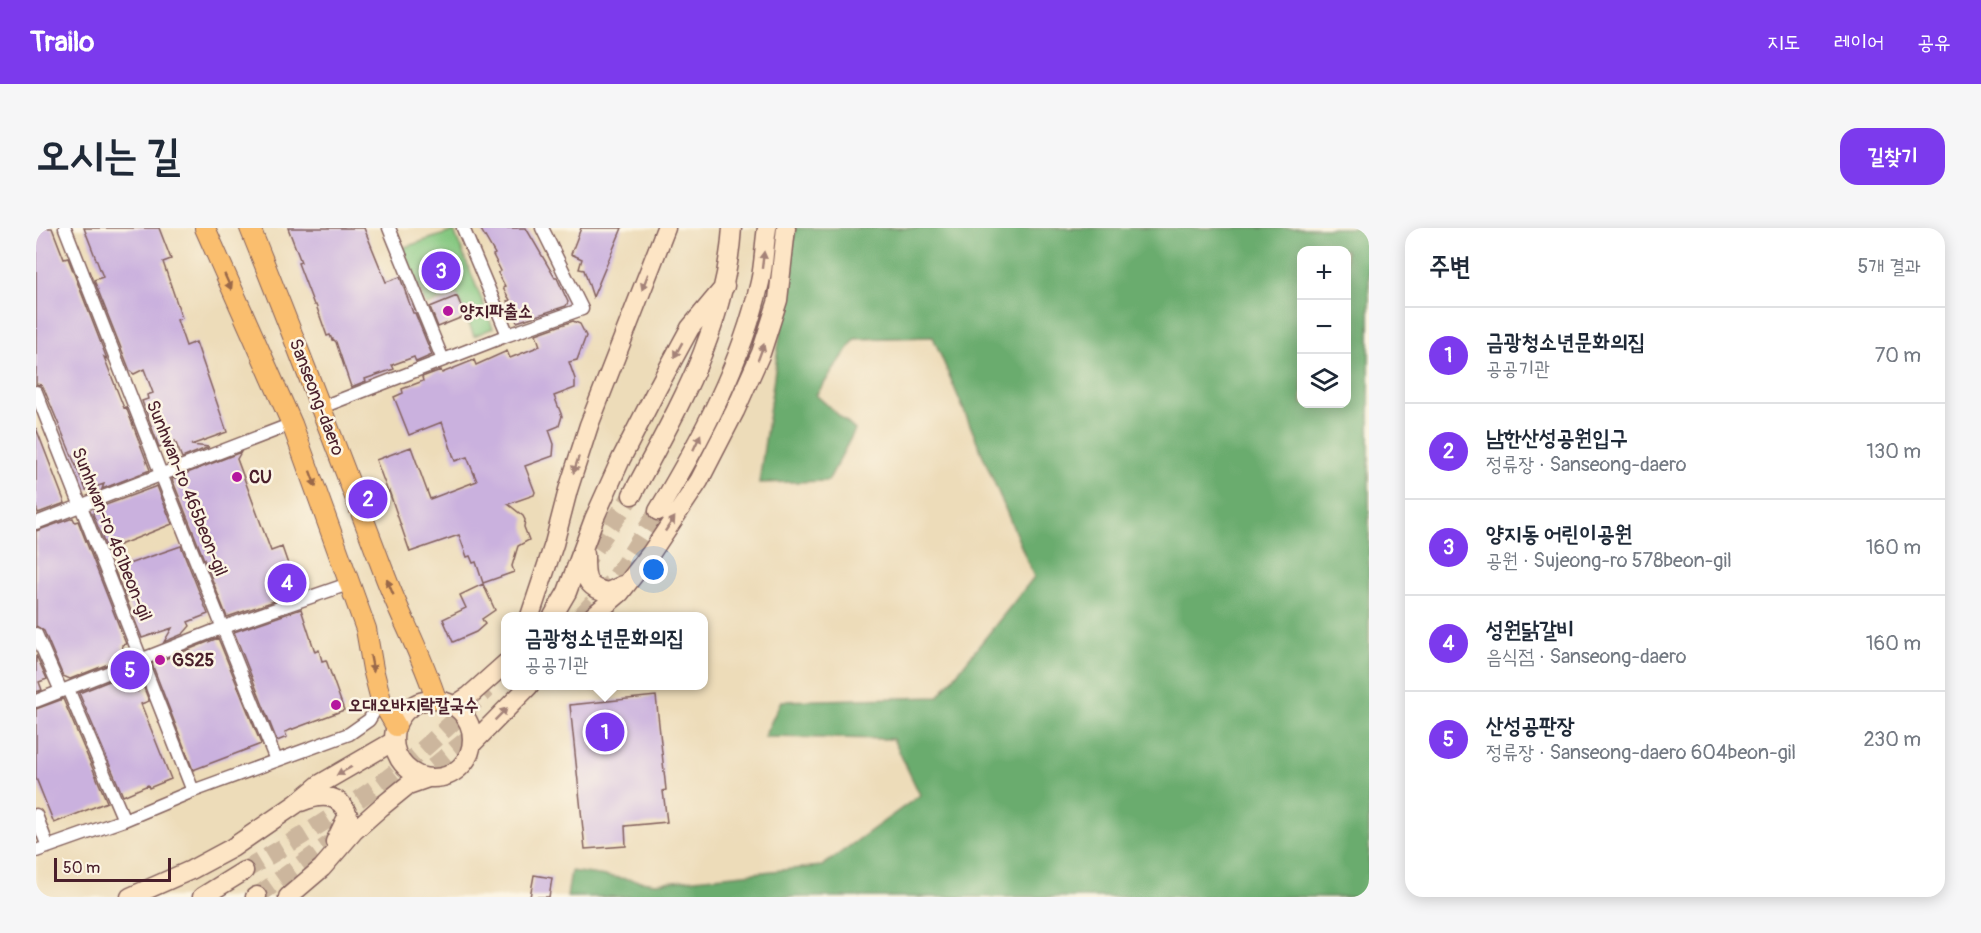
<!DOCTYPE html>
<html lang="ko">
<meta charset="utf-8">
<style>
body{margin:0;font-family:Pangolin,"Poor Story",sans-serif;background:#f6f6f7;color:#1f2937}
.controls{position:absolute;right:18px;top:18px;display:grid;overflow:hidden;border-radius:12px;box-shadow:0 3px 15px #0003}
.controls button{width:54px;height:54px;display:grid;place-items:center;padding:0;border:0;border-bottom:2px solid #e0e1e3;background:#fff;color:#1f2937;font:30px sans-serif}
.scale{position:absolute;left:18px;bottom:15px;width:117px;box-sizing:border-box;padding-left:6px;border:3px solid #4a1f2b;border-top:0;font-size:16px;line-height:21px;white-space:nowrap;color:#4a1f2b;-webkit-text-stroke:4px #fcf5e5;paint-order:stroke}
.you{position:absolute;left:618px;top:342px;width:21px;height:21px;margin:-15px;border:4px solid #fff;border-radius:50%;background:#1a73e8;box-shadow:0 0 0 9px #1a73e833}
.badge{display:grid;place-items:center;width:39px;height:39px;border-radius:50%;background:#7c3aed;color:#fff;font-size:20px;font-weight:700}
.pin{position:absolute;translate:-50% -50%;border:3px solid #fff;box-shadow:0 2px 6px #0006}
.popup{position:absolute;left:465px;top:384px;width:207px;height:78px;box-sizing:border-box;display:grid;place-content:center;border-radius:12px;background:#fff;filter:drop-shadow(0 2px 4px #0005);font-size:20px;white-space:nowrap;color:#747a83}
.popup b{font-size:22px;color:#1f2937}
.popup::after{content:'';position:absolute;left:50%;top:100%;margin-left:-12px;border:12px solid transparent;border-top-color:#fff}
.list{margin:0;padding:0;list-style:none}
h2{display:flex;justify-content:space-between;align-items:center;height:78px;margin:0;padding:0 24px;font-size:26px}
h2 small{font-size:20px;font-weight:400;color:#747a83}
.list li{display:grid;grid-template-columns:39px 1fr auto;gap:18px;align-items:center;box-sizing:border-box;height:96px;padding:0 24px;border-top:2px solid #e0e1e3}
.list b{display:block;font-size:22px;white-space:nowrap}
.list p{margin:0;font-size:20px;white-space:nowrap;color:#747a83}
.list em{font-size:20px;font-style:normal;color:#747a83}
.icon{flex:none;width:33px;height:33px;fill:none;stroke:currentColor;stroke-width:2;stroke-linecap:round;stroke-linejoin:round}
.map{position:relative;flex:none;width:1333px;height:669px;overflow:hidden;border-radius:18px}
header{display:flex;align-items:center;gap:36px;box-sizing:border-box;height:84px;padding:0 30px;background:#7c3aed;color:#fff}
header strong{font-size:28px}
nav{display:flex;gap:33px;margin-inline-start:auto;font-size:21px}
.intro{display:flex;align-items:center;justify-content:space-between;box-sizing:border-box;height:144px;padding:0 36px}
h1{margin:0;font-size:42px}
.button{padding:15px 27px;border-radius:18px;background:#7c3aed;color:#fff;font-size:21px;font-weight:700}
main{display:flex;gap:36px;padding:0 36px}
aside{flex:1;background:#fff;border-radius:18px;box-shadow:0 3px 15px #0003}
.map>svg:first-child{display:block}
.green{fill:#84c780;stroke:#677356;stroke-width:1.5}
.forest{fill:#6bac6e;stroke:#5a664c;stroke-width:1.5;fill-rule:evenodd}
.building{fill:#cab1de}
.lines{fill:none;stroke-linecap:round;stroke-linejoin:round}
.secondary-tunnel{stroke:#ccb69d;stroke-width:18;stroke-dasharray:18 9;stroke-linecap:butt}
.minor-casing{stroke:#83615d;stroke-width:15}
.secondary-casing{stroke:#83615d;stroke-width:21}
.primary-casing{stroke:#83615d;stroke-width:22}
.minor{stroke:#fff;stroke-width:12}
.secondary{stroke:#fde5c5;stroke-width:18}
.primary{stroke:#fabe6e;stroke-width:20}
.oneway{fill:#a48278}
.oneway2{fill:#996749}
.poi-dot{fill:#b5179e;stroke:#fcf5e5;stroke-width:2}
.labels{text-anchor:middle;stroke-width:5;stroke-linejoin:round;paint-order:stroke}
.poi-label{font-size:18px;font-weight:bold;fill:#4a1f2b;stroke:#fcf5e5;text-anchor:start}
.street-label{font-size:18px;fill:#4a1f2b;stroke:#fcf5e5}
</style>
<header>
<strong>Trailo</strong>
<nav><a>지도</a><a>레이어</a><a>공유</a></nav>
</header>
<div class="intro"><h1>오시는 길</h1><a class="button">길찾기</a></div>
<main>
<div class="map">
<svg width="1333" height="669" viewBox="0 0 1333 669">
<rect width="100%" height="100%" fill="#fcf5e5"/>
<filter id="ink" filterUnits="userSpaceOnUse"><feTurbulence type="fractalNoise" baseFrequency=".0167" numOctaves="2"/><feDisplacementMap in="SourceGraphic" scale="12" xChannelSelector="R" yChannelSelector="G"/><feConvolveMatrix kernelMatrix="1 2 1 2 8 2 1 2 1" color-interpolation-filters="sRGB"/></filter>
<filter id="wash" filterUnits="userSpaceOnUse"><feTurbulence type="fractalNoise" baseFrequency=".008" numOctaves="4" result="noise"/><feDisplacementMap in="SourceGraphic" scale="24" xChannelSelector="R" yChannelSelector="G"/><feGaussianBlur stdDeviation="1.35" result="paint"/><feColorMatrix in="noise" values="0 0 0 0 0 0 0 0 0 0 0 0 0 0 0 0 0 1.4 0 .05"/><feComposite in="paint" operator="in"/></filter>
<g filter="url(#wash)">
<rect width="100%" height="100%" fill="#eddcb9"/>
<path class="green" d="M418,3l39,97 -19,8 -17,-42 -31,11 -24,-57z"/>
<path class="forest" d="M759,0h574v669h-802l4,-26 84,12 167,-17 98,-71 -27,-56 -129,-2 17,-36 157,-4 96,-120 -101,-240 -78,2 -39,56 39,35 -27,51 -69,2zM1266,22h44v154h-44z"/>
<g id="blocks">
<path class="building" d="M0,0h16l12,31 4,-1 39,101 -3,-2 20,51 2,-1 24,63 -48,19 2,-5 -18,6 -42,-101 -3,-4 -5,-1z
M48,0h75l12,31 -8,3 19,56 -5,2 9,26 10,-4 31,90 -36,13 18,2 -27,11 -7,-17 -16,6 -17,-46 6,-2 -1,-4 6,-2 -9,-24 -10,5 -4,-3 -36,-91 9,-3z
M252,0h76l22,54 14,-5 13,36h2l17,42 -16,7 -2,-5 -22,8 2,4 -29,10 1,2 -15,6 -15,-45 -3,-3 -1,1 -2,-5 -3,1 -11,-31h-2l-16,-42 3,-1z
M444,0h46l29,50h2l11,24 -2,4 -49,16 -10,-21 3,-1 -7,-12 2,-2 -7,-13 3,-2 -8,-16 2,-1z
M545,0h41l-29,69 -9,-27 -5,-1 3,-10 -11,-5z
M421,68l8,20 -27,11 -8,-20z
M537,93l7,3 6,12 -9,24 -8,2 6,17v9l-21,8 8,20 -3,10 -10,4 5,14 -1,12 -28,10 10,26 -1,3 -26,9 15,12 2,4 -1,7 5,13 -11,6 -6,20 2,6 -31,11 -7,-21 -3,1 -3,-7 -3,1 -8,-22 -49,17 -21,-61 -1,1 -12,-32 35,-13 19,52 47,-18 -10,-24 -12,4 -13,-39 -33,13 -15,-38 9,-4 -1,-4 21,-8 -1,-4 19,-7 1,3 32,-13 2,5 31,-14 3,7 30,-12 -4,-12z
M0,200l29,75 -27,10 -2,-6z
M205,224l-4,7 34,92 11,-4 15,43 -3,1 1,3 -68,23 -55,-138z
M121,258l15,38 -65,26 -14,-36 2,-5z
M37,290l2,4 3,-1 48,123 -4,1 4,12 -56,22 -7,-3 -19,-45 -8,-5v-95z
M145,318l27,68 -20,8 2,4 -7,8 -19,8 8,-14 -30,10 -28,-69z
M447,356l12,26 -13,9 3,5 -9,8 -23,10 -10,-23 23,-11 -6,-13z
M265,381l14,43 4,-2 3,11 4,-1 18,50 -59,22 2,5 -10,4 -43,-109z
M182,410l43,106 -68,26 -41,-106z
M0,427l11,24 -8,3 3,8 -6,2z
M96,444l6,19 4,-8 7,18 -8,3 30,75 -22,9 -1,-3 -25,11 -44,-103z
M620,468l10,94 -3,1 4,31 -42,4 1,20 -41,3 -15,-144z
M27,471l44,103 -53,21 -18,-45v-69z
M498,647l18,3 -3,19h-19z"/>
</g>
</g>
<g filter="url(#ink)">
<use href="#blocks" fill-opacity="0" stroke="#83615d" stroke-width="1.5"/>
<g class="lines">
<path class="secondary-tunnel" d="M544,342l52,-75
M545,388l35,-39 42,-66
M376,556l69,-56
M208,643c46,-28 92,-55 136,-87 38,-28 73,-62 107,-94
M221,668l89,-64"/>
<defs>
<path id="minor" d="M29,0l96,246 115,286
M353,0l54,132
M427,0l45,107
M0,164l157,399
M286,179l186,-72 74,-26 -40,-81
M0,295l256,-99
M0,406l25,57
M32,461l56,131
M0,473l188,-74 127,-44
M0,587l12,32
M0,623l88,-31 69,-29 156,-57 20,-14 12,-20"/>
<path id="secondary" d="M596,267c47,-89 93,-164 100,-267
M622,283c42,-70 84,-148 102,-229 4,-17 4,-36 7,-54
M549,326c0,22 -1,34 23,38l15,-7
M494,388l24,-72 14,-54 21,-65 77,-197
M517,388l14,-24 27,-73 27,-60 36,-70 33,-61 35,-42
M557,388l27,-23 31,-40 48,-72 36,-70 26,-58 17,-53 8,-72
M358 511a39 39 0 1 1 78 0a39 39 0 1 1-78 0Z
M419,477l14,-9 37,-33
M437,515l56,-57
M265,574c20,-8 38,-9 47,13l-13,27
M94,669l61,-27 41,-22 64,-44 24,-20 74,-43
M166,669l42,-26
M219,669l2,-1
M252,669l34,-29 32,-37 27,-24 27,-22 20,-7"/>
<path id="primary" d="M169,0l87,196 74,205 7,40 8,31 15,26
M214,0c46,114 90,229 134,345 16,43 38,82 52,126"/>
</defs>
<use href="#minor" class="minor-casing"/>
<use href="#secondary" class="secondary-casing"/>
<use href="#primary" class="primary-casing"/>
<use href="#minor" class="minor"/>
<use href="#secondary" class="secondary"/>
<use href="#primary" class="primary"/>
</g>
<defs><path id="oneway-solid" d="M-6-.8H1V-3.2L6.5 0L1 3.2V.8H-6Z" transform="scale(1.5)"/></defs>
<g class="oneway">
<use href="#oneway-solid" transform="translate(727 32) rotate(-83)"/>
<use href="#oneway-solid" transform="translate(609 54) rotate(111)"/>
<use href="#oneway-solid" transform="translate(642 122) rotate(119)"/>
<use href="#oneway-solid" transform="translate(725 124) rotate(-70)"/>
<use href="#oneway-solid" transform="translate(661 214) rotate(-65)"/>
<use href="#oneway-solid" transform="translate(540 237) rotate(108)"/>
<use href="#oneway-solid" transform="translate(634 296) rotate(-56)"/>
<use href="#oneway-solid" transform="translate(465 486) rotate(-45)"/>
<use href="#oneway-solid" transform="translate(308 543) rotate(151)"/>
</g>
<g class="oneway2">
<use href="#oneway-solid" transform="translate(192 54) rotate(66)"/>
<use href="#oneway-solid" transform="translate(277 251) rotate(70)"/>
<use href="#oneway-solid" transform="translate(354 359) rotate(-113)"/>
<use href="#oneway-solid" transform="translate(336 436) rotate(79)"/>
</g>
</g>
<g class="poi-dot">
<circle cx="412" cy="83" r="6"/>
<circle cx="201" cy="249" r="6"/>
<circle cx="124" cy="432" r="6"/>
<circle cx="300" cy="477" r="6"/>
</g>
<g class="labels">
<g class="poi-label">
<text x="424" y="89">양지파출소</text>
<text x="213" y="255">CU</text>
<text x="136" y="438">GS25</text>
<text x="312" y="483">오대오바지락칼국수</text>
</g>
<g class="street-label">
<text transform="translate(281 169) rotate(69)" y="6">Sanseong-daero</text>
<text transform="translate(151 260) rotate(68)" y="6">Sunhwan-ro 465beon-gil</text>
<text transform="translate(76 306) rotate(68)" y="6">Sunhwan-ro 461beon-gil</text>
</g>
</g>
</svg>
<div class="controls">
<button>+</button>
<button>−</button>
<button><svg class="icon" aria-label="layers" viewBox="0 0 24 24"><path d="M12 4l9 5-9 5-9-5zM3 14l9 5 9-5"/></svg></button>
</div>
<div class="scale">50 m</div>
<div class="you"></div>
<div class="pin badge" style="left:569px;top:504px">1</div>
<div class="popup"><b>금광청소년문화의집</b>공공기관</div>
<div class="pin badge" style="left:332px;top:271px">2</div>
<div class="pin badge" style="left:405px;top:43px">3</div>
<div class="pin badge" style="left:251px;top:355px">4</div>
<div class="pin badge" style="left:94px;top:442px">5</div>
</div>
<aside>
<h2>주변<small>5개 결과</small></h2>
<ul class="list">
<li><span class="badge">1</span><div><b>금광청소년문화의집</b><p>공공기관</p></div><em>70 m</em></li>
<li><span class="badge">2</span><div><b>남한산성공원입구</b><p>정류장 · Sanseong-daero</p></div><em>130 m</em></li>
<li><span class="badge">3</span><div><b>양지동 어린이공원</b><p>공원 · Sujeong-ro 578beon-gil</p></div><em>160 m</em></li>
<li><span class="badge">4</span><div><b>성원닭갈비</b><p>음식점 · Sanseong-daero</p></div><em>160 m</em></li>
<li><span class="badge">5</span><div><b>산성공판장</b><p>정류장 · Sanseong-daero 604beon-gil</p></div><em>230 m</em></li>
</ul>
</aside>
</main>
